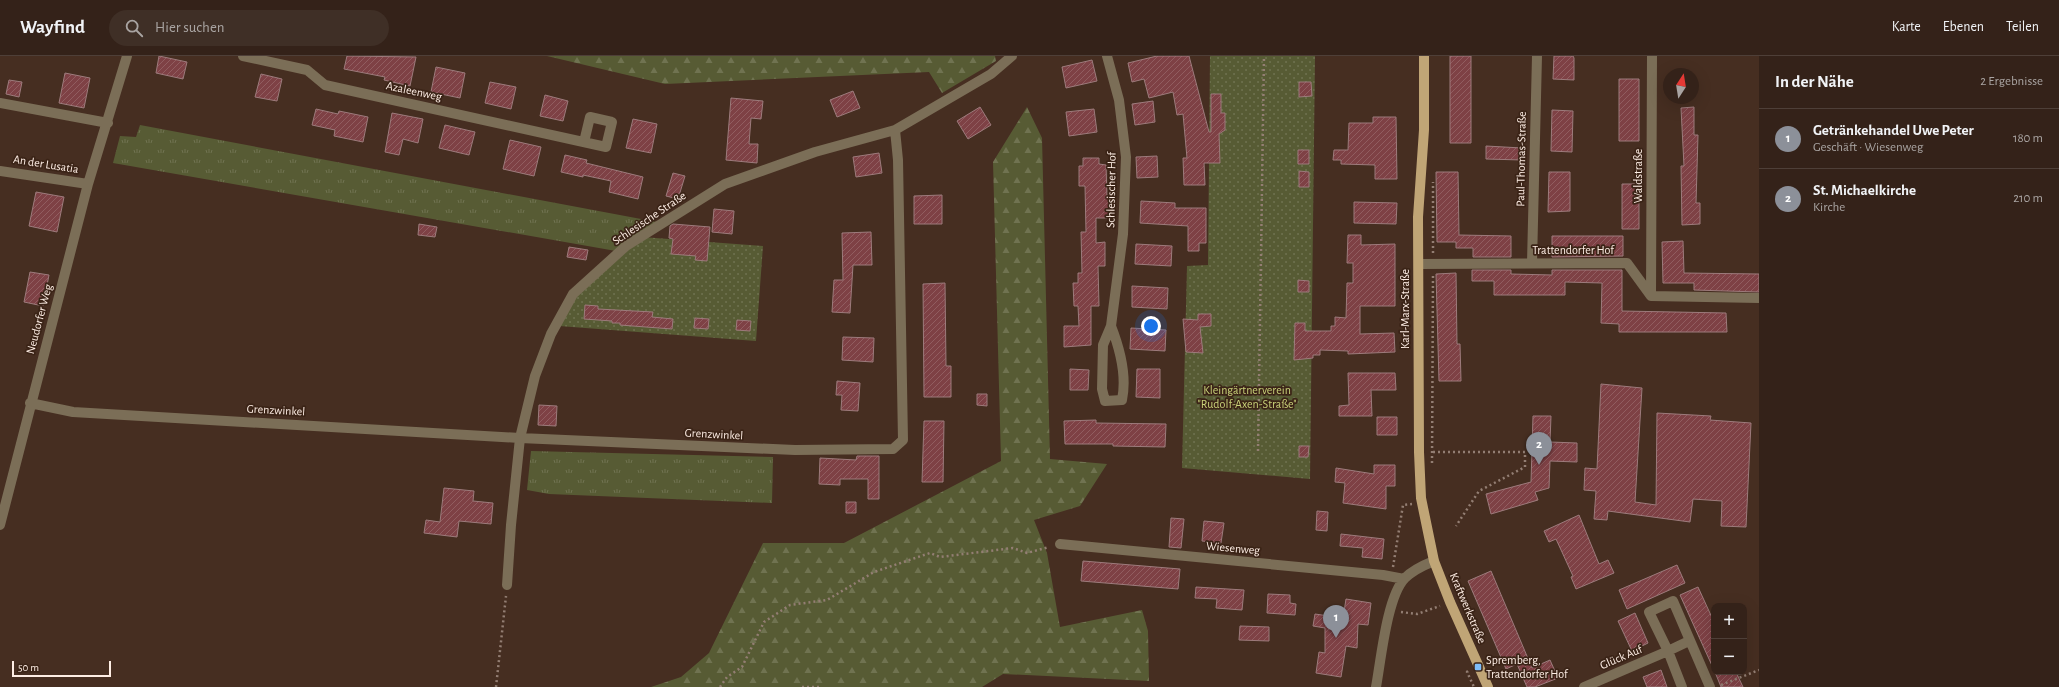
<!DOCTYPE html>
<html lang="de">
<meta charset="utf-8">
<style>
body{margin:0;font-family:"Alegreya Sans",sans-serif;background:#3f2f26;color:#f1f3f6}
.controls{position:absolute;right:12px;bottom:12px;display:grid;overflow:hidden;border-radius:8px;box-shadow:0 4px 16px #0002}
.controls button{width:36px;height:36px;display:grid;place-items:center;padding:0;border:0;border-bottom:1px solid #4e3f38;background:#342219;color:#f1f3f6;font:20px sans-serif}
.compass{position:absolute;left:1663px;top:12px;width:36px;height:36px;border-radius:50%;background:#342219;box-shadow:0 4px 16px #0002;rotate:12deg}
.scale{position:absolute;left:12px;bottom:10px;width:99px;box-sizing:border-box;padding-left:4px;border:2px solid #feeee5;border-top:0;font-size:11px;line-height:14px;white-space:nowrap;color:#feeee5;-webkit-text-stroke:3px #3b2417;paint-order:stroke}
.you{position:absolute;left:1151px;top:270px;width:14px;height:14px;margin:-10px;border:3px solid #fff;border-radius:50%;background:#1a73e8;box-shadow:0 0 0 6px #1a73e833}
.badge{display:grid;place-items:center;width:26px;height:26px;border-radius:50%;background:#8c9099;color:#fff;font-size:13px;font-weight:700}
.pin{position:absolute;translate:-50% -33px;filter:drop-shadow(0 1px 2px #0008)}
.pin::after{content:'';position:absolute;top:21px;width:14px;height:12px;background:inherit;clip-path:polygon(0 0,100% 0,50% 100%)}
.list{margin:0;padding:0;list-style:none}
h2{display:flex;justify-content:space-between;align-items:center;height:52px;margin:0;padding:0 16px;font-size:17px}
h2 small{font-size:13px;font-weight:400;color:#a9a4a2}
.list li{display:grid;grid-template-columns:26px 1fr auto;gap:12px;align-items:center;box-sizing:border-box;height:60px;padding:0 16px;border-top:1px solid #4e3f38}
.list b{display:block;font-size:15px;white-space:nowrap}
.list p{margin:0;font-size:13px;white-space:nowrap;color:#a9a4a2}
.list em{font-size:13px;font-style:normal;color:#a9a4a2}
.icon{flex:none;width:22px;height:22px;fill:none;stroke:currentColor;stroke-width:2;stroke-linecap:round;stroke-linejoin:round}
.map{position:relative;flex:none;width:1759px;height:631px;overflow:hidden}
header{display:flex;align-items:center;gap:24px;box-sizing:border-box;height:56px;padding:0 20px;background:#342219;border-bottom:1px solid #4e3f38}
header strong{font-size:19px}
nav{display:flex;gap:22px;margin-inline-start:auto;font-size:14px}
.search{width:280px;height:36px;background:#3f2f26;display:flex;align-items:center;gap:10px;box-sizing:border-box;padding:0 14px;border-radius:22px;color:#a9a4a2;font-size:15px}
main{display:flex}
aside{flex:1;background:#342219}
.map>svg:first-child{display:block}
.grass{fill:url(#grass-tufts)}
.forest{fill:url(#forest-firs)}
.park{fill:url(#park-dots)}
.building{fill:url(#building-hatch);stroke:#9d7b7c}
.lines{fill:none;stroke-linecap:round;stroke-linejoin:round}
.path{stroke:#937e73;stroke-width:2.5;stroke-dasharray:2 3;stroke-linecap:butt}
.minor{stroke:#7b6e57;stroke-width:10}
.major{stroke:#c0a576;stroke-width:10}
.poi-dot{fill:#7ebdf9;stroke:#3b2417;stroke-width:1.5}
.labels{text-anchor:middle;stroke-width:3.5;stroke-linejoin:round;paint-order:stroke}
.street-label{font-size:12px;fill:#feeee5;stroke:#3b2417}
.park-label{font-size:12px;fill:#c8d179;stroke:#3b2417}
.poi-label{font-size:12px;fill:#feeee5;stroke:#3b2417;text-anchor:start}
</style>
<header>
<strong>Wayfind</strong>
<div class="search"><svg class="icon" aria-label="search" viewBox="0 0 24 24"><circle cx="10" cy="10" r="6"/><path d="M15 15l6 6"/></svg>Hier suchen</div>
<nav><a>Karte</a><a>Ebenen</a><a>Teilen</a></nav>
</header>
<main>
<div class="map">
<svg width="1759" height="631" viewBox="0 0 1759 631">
<defs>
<pattern id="grass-tufts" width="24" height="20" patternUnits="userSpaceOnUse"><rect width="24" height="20" fill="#575b34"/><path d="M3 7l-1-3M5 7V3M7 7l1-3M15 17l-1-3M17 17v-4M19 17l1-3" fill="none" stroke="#707351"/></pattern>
<pattern id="forest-firs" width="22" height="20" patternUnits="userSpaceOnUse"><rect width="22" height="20" fill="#575b34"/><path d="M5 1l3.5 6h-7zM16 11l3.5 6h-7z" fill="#707351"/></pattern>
<pattern id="park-dots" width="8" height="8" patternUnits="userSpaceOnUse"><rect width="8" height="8" fill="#575b34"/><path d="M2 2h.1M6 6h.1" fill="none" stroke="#707351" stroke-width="1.8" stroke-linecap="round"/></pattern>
<pattern id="building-hatch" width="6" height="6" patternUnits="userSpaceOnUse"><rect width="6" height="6" fill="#7e4145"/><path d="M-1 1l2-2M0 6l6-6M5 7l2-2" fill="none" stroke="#915d60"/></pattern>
</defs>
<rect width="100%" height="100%" fill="#462e21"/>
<path class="grass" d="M140,69l517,97 -41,29 -503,-88 7,-27 16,1z
M531,395l242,6 -1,46 -223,-9 -22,-4z"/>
<path class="forest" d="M547,0h448l1,5 -54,32 -13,-21 -264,12z
M1027,51l15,31 8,321 57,5 -27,42 -46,14 13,33 13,74 82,-17 6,21 1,50 -146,-7 -21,13h-331l30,-10 28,-24 54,-110h81l157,-82 -8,-299z"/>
<path class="park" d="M1210,0h105l-5,423 -128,-11 5,-202 21,-1z
M642,181l121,9 -7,95 -197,-15 16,-29z"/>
<path class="building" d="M159,0l28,6 -4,17 -27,-6z
M347,0l69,1 -6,29 -26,-6 1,-3 -41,-8z
M1157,0h32l20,76h2v-38h10v19h4v17l-6,4 1,29h-16l1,22h-21l-1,-27h4l-4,-44 -6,1 -4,-23 -24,6 -5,-19 -12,3 -4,-19z
M1450,0h21v87h-21z
M1554,0h19l1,2v22l-21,-1z
M1092,4l5,21 -31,7 -4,-21z
M436,11l29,6 -5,25 -29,-6z
M65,17l25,5 -6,30 -25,-5z
M261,18l21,5 -5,22 -22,-4z
M1619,23h20v62h-20z
M9,24l13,2 -3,15 -13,-3z
M490,26l26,5 -5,22 -26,-6z
M1299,26h12l1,14 -13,1z
M853,35l7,17 -23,9 -7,-17z
M545,39l23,6 -5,20 -23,-5z
M731,42l32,3 -2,18 -10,-1 -2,26h9l-1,19 -31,-3z
M1153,45l2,21 -20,3 -3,-21z
M980,51l11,18 -23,14 -11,-18z
M1694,51v28h4l-2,68h4v21l-18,1 -1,-59h3l-3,-58z
M316,53l22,5 1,-3 29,6 -5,25 -29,-6 1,-6 -23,-5z
M1094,53l3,23 -28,4 -3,-24z
M1552,54l21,1 -1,41 -21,-1z
M392,57l31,6 -5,24 -15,-4 -4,16 -14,-3z
M1373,61h23l1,62h-22v-14l-34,-1v-4h-8l1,-10h14l1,-27h24z
M633,63l24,5 -6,29 -25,-5z
M445,69l30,7 -6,23 -30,-7z
M510,84l31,7 -7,29 -31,-7z
M1486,90l36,2v12l-36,-1z
M1298,94h11v14h-11z
M879,97l3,20 -26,4 -3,-20z
M565,99l22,5 -1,3 57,14 -5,22 -29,-7 2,-11 -28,-6v2l-22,-5z
M1157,100l1,21 -21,1 -1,-21z
M1083,102h16v6l7,1 1,32h3v21h-14v25l9,-1v24h-7l1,40h-8v39l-27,2v-21h15l-1,-20h-4l-1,-23h5v-10h4l-1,-41h5l-1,-46h-6v-20h4z
M1299,115l10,1v15h-10z
M1436,116h22l1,63 52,1v21h-38v-9h-17v-6h-19z
M1549,116h21v39l-22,1z
M673,117l12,3 -7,23 -12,-3z
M1622,128h17v45h-17z
M36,136l28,5 -7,35 -28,-6z
M942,139v29h-28v-28z
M1141,145l34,2v5h31v35h-7v8h-11v-25l-48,-3z
M1354,146l43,1 -1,21 -42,-1z
M714,153l20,2 -2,23 -20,-2z
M419,168l18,3 -2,10 -17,-2z
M673,168l37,3 -3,34 -12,-1 1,-4 -25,-2 2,-15 -4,-1 1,-12z
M871,176l1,33h-19l-3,48 -18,-1 2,-32h9l-1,-47z
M1348,179h13v10l34,-1v62h-35v28l34,-1 1,19 -47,2v-3l-28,-1v5h-7v3l-19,2 1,-37h10v8h26v-5h4v-9l11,1 1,-35h6v-20h-6z
M1552,180h71v20l-71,1z
M1683,185l1,32 75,1v18l-65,-2v-7h-31l-1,-41z
M1136,188l36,2 -1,20 -36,-2z
M569,191l19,3 -2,10 -19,-3z
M1472,214h39v4l41,1v-5h70v41l104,2 1,19h-108v-8l-18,-1 1,-40 -37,-1v13h-71v-14h-22z
M30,216l19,3 -6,31 -19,-4z
M1456,217l1,71h3l1,37h-22l-3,-107z
M1298,224l11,1v11h-11z
M945,227l1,83h5v31h-27l-1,-113z
M1132,230l36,2 -1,21 -35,-2z
M585,249l13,1v3l55,3 -1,5 21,2 -1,10 -52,-4v-2h-8v-2l-28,-2z
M1198,258h13v12l-11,1 3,26 -17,-1 -3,-33 15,1z
M695,262l14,1 -1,10 -14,-1z
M737,264l14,1 -1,10 -14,-1z
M1131,272l35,2 -1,21 -35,-2z
M843,281l31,1 -1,24 -31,-2z
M1070,313l19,1 -1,20h-18z
M1137,313h23v29l-24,-1z
M1348,317h47l1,17h-25l1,26h-33v-10l10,-1z
M837,325l23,2 -2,28 -17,-1 1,-15h-6z
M1601,328l41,4 -7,114 21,3 1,-92 54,3 -1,4 41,3 -5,104 -25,-1 1,-25 -29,-2 -3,23 -82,-11 -1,9 -13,-1 2,-28 -12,-1 1,-22 12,1z
M977,338h10v12l-10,-1z
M539,349l18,1 -1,20 -18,-1z
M1533,360h18l-1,26 27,1v19l-27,-1 -1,27 -14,4 3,8 -47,14 -5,-20 45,-12z
M1377,361h20v18h-20z
M1096,364v3l70,1 -1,23 -52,-1v-2h-48l-1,-23z
M924,365h20l-1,61h-21z
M1299,390h10l-1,11h-9z
M857,400h22v43h-11v-20h-28v6l-21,-1 1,-26 36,2z
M1374,409h21v21h-9v23l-43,-6 2,-20 -10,-1 1,-14 38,6z
M444,432l30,3 -1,10 20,2 -2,21 -32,-3 -2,16 -33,-4 2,-13 14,2z
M846,446h10v11h-10z
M1317,455l11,1 -1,19 -11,-1z
M1579,459l20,49 9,-4 6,13 -38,16 -5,-12 2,-1 -17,-37 -7,3 -5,-11z
M1171,462l13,1 -3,29 -12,-1z
M1204,465l20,2 -3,20 -19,-2z
M1341,478l43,5 -2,20 -20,-2 1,-9 -23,-2z
M1083,505l97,8 -2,20 -97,-8z
M1677,509l8,18 -58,26 -8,-19z
M1491,515l41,97 18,-8 8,18 -23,9h-8l-10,-23 -11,5 -38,-88z
M1196,531l48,3 -2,20 -26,-2 1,-9 -22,-1z
M1698,531l16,35v48l-34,-75z
M1268,538l22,1v8l6,1 -1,11 -28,-2z
M1346,543l25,4 -3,22 -10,-1 -1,24 -11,-2 -5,31 -25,-4 3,-21 6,1v-25l-12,-2 2,-12 28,4z
M1635,557l13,30 -16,8 -14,-30z
M1240,570l29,1v14l-30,-1z
M1661,614l6,17h-20l-4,-10z
M1715,616h21l7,15h-22z"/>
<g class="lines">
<path class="path" d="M1433,197v-71
M1258,395l6,-395
M1433,396h92v15l-46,24 -23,35
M1432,407l1,-189
M1393,511l10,-62 9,-1
M1401,556l16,2 23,-8
M1468,615l-1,1 7,15
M1721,629l38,-15
M496,631l10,-91
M720,631l7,-10 15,-10 22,-45 26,-17 37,-5 47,-28 56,-19 10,4 73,-9 14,5 22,-6
M802,631h18"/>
<path class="minor" d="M243,0l64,14 18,15 281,62 6,-25 -22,-5 -6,25
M1107,0l12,44 7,57 -3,77 -12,92 -8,19 -1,44 3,12 17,-1c5,-24 -2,-51 -11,-74
M0,47l108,20
M0,115l88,13
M1532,207l5,-207
M1419,208l208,-1 24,33 108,2
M1651,240l1,-240
M30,347l43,9 447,26 275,12 98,-1 10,-9 -5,-280 -3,-30 96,-56 21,-18
M0,469l88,-341 39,-128
M1060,488l323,31 21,4
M507,529l4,-60 9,-87 15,-62 16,-42 22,-40 53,-48 99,-62 90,-32 80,-22
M1689,585l-21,10 -19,-39 24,-11 37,86
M1376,631c5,-27 11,-91 29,-109 8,-8 19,-13 29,-17
M1584,631l84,-36 14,36"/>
<path class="major" d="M1424,0v74l-6,87 1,235 2,46 13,63 16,41 38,85"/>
</g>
<rect class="poi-dot" x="1474" y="607" width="8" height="8" rx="2"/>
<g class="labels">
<g class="street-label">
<text transform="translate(414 35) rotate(12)" y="4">Azaleenweg</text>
<text transform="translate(1521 103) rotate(-89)" y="4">Paul-Thomas-Straße</text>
<text transform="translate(46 108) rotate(9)" y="4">An der Lusatia</text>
<text transform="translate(1638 120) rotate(-90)" y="4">Waldstraße</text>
<text transform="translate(1111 134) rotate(-89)" y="4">Schlesischer Hof</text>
<text transform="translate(649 162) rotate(-34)" y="4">Schlesische Straße</text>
<text x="1573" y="198">Trattendorfer Hof</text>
<text transform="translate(1405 253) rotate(-90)" y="4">Karl-Marx-Straße</text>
<text transform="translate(39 263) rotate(-75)" y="4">Neudorfer Weg</text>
<text transform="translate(276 354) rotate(3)" y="4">Grenzwinkel</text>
<text transform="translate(714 378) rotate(3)" y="4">Grenzwinkel</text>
<text transform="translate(1233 492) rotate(5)" y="4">Wiesenweg</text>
<text transform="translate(1468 552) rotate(67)" y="4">Kraftwerkstraße</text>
<text transform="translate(1621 601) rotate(-23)" y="4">Glück Auf</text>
</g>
<g class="park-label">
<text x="1247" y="338">Kleingärtnerverein<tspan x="1247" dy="14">"Rudolf-Axen-Straße"</tspan></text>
</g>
<g class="poi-label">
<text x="1486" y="608">Spremberg,<tspan x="1486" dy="14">Trattendorfer Hof</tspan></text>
</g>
</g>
</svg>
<div class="controls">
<button>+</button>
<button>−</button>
</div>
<svg class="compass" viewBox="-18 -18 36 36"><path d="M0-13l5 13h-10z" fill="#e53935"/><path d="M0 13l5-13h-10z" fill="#a9a4a2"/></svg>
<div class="scale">50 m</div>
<div class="you"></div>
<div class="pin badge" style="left:1336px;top:582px">1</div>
<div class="pin badge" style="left:1539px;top:409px">2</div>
</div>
<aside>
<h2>In der Nähe<small>2 Ergebnisse</small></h2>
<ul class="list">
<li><span class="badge">1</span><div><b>Getränkehandel Uwe Peter</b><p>Geschäft · Wiesenweg</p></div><em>180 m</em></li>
<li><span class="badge">2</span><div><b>St. Michaelkirche</b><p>Kirche</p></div><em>210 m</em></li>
</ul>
</aside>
</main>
